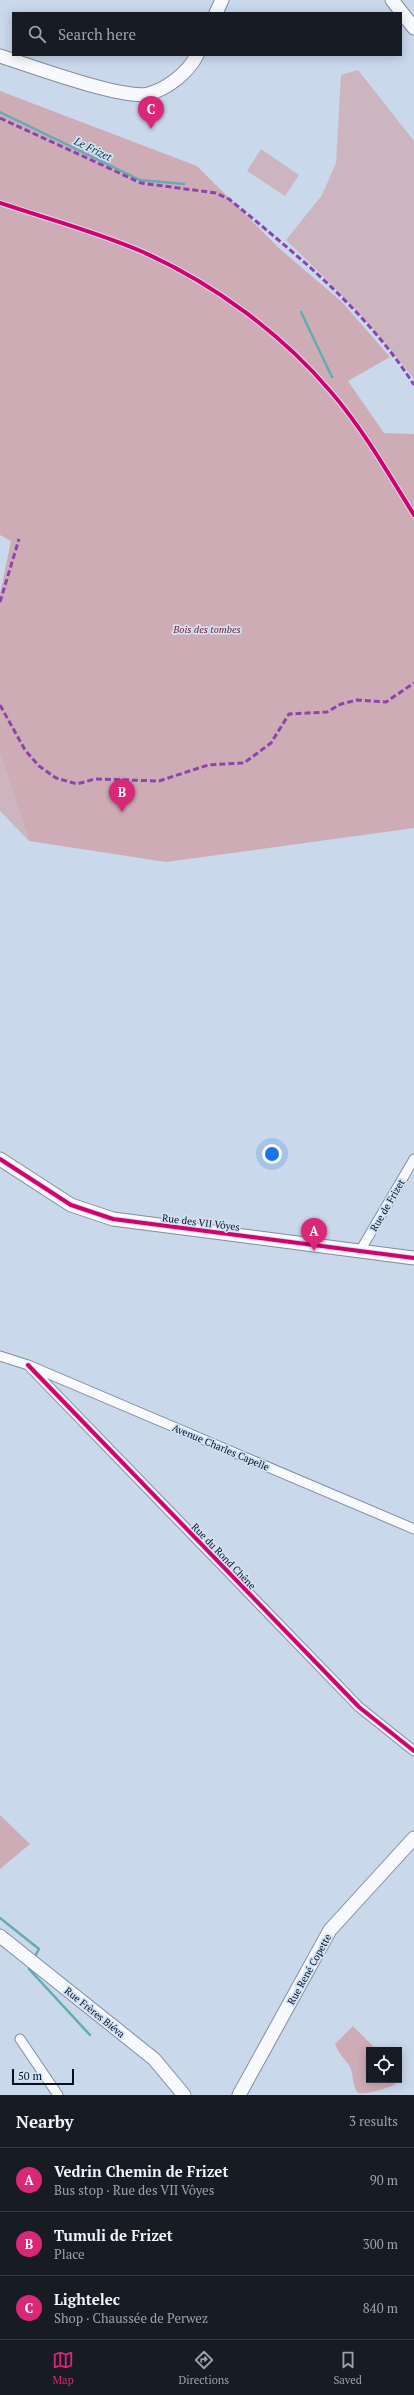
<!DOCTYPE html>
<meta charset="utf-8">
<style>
body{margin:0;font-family:"PT Serif",serif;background:#20242c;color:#f1f3f6}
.controls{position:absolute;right:12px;bottom:12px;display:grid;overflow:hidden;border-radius:0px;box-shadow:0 2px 10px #0003}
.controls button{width:36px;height:36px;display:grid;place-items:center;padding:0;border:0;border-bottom:1px solid #363941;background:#171b24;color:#f1f3f6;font:20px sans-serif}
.scale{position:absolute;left:12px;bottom:10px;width:62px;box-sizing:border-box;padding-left:4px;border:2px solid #08101d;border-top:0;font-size:11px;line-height:14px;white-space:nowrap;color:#08101d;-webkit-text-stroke:3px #d1e1f8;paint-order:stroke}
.you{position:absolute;left:272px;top:1154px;width:14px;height:14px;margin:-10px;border:3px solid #fff;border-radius:50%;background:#1a73e8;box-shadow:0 0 0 6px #1a73e833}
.badge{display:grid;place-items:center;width:26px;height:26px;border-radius:50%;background:#db2777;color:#fff;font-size:13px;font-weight:700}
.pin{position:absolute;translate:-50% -33px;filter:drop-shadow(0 1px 2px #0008)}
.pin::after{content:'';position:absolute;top:21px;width:14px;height:12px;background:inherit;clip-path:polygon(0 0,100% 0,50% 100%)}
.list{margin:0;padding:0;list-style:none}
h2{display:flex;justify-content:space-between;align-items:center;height:52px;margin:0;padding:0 16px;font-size:17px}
h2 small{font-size:13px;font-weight:400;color:#9ea1a6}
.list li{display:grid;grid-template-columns:26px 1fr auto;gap:12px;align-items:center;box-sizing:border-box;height:64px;padding:0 16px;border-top:1px solid #363941}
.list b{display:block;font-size:15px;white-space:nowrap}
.list p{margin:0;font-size:13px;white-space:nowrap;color:#9ea1a6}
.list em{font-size:13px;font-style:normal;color:#9ea1a6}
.icon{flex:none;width:22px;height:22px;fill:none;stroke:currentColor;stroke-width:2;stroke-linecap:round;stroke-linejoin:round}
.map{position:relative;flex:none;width:414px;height:2095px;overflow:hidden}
.search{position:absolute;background:#171b24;box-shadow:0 2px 10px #0003;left:12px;right:12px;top:12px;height:44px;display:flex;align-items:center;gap:10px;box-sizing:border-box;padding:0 14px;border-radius:0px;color:#9ea1a6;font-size:15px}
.sheet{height:244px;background:#171b24}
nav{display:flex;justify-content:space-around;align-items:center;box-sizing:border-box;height:56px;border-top:1px solid #363941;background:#171b24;font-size:11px;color:#9ea1a6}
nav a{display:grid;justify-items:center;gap:2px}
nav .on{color:#db2777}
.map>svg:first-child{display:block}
.green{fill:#cdb5bf}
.forest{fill:#ceacb6}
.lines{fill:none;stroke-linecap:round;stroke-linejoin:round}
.stream{stroke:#62adb5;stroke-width:2.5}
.street-casing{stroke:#838d9c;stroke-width:11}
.secondary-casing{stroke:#838d9c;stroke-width:15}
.street{stroke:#f7f9fc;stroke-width:9}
.secondary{stroke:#f7f9fc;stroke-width:13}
.quiet{stroke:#8e44ad;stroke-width:3;stroke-dasharray:6 3;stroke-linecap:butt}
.cycleway-casing{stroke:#d1e1f8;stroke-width:6}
.cycleway{stroke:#d6006c;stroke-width:4}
.labels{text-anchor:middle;stroke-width:3.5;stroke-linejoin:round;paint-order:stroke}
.park-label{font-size:10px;font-style:italic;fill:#77202b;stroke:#d1e1f8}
.street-label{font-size:10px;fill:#08101d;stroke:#d1e1f8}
.water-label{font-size:11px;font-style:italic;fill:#134042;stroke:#d1e1f8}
</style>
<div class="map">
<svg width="414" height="2095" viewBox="0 0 414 2095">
<rect width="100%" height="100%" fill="#cad8ec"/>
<path class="green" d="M358,70l56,71v238c-40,-52 -81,-94 -128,-139l36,-45 14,-32 5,-88z
M261,149l38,26 -14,21 -38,-25z
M0,753l29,88 -29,-30z"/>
<path class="forest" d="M0,91l197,75 83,83 62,53 48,55 -42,24 36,52 30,1v394l-248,34 -137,-21 -29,-88v-159l11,-53 -11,-6z
M0,1815l30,29 -30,25z
M353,2026l24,24h-8v30h27l1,3c-8,5 -30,12 -39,10 -5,-5 -5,-17 -7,-24 -3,-8 -12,-13 -16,-25z"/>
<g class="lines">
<path class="stream" d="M0,112l140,68 44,4
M301,312l31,65
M0,1918l39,31 -5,9
M30,1966l-1,3 61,66"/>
<defs>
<path id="street" d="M360,1251l54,-92
M0,1356l28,9 386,164
M28,1365l331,342 55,44
M20,2039l38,56"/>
<path id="secondary" d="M392,0l22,28
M216,13l6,-13
M0,56c28,9 123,44 148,38 19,-5 40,-21 49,-39
M0,1159l71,46 42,14 301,39
M0,1936l154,123 30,36
M239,2095l91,-165 84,-92"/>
</defs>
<use href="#street" class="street-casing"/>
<use href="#secondary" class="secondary-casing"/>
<use href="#street" class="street"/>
<use href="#secondary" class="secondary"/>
<path class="quiet" d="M0,118l141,65 75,10 13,6c68,56 138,112 185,186
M0,602l19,-63
M0,705l25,45 14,16 17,12 21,6 18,-5 64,2 49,-16 36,-2 27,-20 18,-29 38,-2 14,-8 16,-4 29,2 28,-19"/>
<defs>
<path id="cycleway" d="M0,203c48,16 97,29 143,49 71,32 138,81 188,140 32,37 57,81 83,123
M0,1159l71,46 42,14 301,39
M28,1365l331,342 55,44"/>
</defs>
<use href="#cycleway" class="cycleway-casing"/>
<use href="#cycleway" class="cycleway"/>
</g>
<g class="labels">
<g class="park-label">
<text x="207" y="633">Bois des tombes</text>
</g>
<g class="street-label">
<text transform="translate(387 1205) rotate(-60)" y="4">Rue de Frizet</text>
<text transform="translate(201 1222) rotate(7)" y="4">Rue des VII Vôyes</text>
<text transform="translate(221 1447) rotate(23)" y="4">Avenue Charles Capelle</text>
<text transform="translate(224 1556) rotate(46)" y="4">Rue du Rond Chêne</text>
<text transform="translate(309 1969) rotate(-61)" y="4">Rue René Copette</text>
<text transform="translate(95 2012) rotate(39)" y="4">Rue Frères Biéva</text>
</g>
<g class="water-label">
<text transform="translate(93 149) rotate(26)" y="4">Le Frizet</text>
</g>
</g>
</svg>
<div class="controls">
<button><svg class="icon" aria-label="locate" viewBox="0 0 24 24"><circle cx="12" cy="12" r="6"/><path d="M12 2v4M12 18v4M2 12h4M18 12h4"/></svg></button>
</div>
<div class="scale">50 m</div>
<div class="you"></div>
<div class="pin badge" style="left:314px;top:1251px">A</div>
<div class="pin badge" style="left:122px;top:812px">B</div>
<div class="pin badge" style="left:151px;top:129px">C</div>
<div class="search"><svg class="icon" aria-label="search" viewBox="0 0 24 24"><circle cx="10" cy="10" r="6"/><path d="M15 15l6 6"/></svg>Search here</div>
</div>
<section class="sheet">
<h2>Nearby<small>3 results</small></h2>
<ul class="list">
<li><span class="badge">A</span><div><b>Vedrin Chemin de Frizet</b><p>Bus stop · Rue des VII Vôyes</p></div><em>90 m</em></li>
<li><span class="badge">B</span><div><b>Tumuli de Frizet</b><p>Place</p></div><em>300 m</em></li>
<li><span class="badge">C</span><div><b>Lightelec</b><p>Shop · Chaussée de Perwez</p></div><em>840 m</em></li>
</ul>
</section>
<nav>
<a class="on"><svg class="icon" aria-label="map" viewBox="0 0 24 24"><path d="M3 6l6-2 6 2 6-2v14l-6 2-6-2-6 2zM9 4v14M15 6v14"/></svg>Map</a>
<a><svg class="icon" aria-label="directions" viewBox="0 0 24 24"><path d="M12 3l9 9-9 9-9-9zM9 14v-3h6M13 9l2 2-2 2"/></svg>Directions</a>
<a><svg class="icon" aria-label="saved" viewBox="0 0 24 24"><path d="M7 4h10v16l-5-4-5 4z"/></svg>Saved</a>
</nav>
